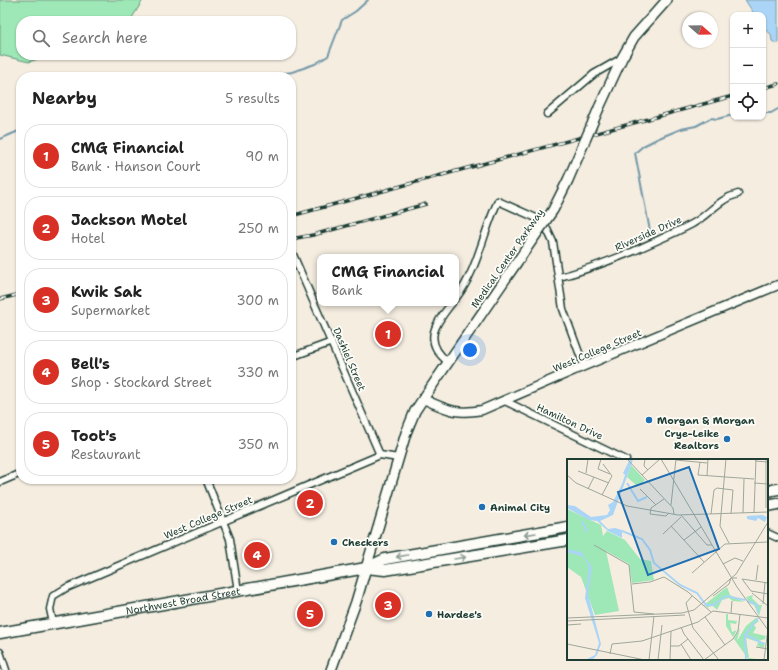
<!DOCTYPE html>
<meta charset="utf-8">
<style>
body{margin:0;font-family:"Shantell Sans",sans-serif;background:#f6f6f6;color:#222}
.controls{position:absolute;right:12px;top:12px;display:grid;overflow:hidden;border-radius:8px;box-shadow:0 1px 3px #0004}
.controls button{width:36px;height:36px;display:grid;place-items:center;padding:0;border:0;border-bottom:1px solid #e0e0e0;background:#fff;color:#222;font:20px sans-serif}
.compass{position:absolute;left:682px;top:12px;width:36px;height:36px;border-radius:50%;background:#fff;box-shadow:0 1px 3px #0004;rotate:110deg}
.you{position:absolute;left:470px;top:350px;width:14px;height:14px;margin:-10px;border:3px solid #fff;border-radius:50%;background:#1a73e8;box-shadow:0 0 0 6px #1a73e833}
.badge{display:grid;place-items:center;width:26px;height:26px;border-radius:50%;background:#d93025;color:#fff;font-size:13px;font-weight:700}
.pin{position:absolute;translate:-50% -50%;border:2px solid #fff;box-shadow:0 1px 4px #0006}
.popup{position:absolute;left:317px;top:254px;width:142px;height:52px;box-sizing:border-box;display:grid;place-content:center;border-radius:8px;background:#fff;filter:drop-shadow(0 1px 3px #0005);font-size:13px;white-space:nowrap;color:#767676}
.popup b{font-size:15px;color:#222}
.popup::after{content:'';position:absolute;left:50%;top:100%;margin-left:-8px;border:8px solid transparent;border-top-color:#fff}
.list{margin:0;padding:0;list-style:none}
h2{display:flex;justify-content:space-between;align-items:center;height:52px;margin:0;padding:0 16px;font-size:17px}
h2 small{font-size:13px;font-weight:400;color:#767676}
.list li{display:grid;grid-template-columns:26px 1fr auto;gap:12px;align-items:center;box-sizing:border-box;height:64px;margin:0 8px 8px;padding:0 8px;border:1px solid #e0e0e0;border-radius:16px}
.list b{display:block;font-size:15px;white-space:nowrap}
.list p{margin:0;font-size:13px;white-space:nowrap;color:#767676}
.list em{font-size:13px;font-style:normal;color:#767676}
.icon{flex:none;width:22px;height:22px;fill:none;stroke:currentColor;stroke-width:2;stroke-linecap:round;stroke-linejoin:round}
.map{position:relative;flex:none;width:778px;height:670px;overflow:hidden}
.search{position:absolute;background:#fff;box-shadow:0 1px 3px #0004;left:16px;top:16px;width:280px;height:44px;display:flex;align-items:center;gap:10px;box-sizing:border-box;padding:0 14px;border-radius:16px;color:#767676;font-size:15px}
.panel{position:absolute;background:#fff;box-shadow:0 1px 3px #0004;left:16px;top:72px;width:280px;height:412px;border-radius:16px}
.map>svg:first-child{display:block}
.green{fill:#9ee8b7;stroke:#5e9276}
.water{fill:#abd5f6;stroke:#7398a8}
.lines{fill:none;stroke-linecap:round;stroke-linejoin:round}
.stream{stroke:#7398a8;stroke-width:2}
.minor-casing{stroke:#1f3d34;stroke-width:9}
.tertiary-casing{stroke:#1f3d34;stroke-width:11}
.secondary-casing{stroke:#1f3d34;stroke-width:12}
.primary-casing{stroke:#1f3d34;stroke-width:13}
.minor{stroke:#fdfcf7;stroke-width:6}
.tertiary{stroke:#fdfcf7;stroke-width:8}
.secondary{stroke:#fdfcf7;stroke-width:9}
.primary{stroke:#fdfcf7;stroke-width:10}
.rail-casing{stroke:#1f3d34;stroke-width:3.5}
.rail{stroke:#fdfcf7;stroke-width:2;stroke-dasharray:6;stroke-linecap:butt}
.secondary-bridge-casing{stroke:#1f3d34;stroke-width:12;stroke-linecap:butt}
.secondary-bridge{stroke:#fdfcf7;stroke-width:9}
.oneway{stroke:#8e9c96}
.poi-dot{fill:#1f6fb2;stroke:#fdfcf7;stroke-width:1.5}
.labels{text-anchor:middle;stroke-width:3.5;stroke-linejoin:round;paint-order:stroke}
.street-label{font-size:10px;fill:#1f3d34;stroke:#fdfcf7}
.poi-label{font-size:10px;font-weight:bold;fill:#1f3d34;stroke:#fdfcf7;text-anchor:start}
.inset-river{fill:none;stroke:#abd5f6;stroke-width:2}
.inset-road{fill:none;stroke:#9fa79b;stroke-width:1}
.view{fill:#1f6fb2;fill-opacity:0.15;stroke:#1f6fb2;stroke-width:2}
.inset-edge{fill:none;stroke:#1f3d34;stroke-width:2}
</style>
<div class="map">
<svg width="778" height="670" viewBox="0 0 778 670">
<rect width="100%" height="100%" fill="#f5ede0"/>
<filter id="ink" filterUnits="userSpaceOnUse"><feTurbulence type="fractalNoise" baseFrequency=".025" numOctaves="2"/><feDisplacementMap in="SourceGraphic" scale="8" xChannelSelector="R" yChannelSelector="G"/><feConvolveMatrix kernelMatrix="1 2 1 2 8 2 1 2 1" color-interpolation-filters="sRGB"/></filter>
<g filter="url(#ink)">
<path class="green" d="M0,0h143l-13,21h-109v34h28l-20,7 -29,-7z"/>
<path class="water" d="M745,0h33v44l-6,-3 -1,-7 -8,-6v-13h-8z"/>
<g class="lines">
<path class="stream" d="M266,77l6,-2 20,-3 23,-8 13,-8 14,-36 14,-9 12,-11
M763,113h8l7,-4
M0,139l21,-9
M650,231l-15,-78 8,-7 16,-8 22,-9 15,-3 15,-8 6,1 16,-4"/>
<defs>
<path id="minor" d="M547,114l47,-40 28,-16
M291,250l89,205
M559,277c26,-6 50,-16 75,-26 19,-9 39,-17 58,-27 17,-9 26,-25 46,-30
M456,298c22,-28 27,-66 42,-97l36,16 12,10 7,15 10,67 21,57
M291,357l41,-15
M448,362c-26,-21 -13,-38 4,-59
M505,401l121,59
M206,479l24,60 8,52
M0,482l21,-9
M767,533l11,5
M53,623l-3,-14 3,-13 13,-8 314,-133 18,3
M0,652l6,18"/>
<path id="tertiary" d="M423,399c24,10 32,16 59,11l102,-44 194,-81"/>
<path id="secondary" d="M599,108l23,-50 12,-21 33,-37
M331,670l25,-68 50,-169 9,-22 8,-12 92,-134"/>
<g id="primary">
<path d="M767,491l11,-2"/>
<path d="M767,506l11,-2"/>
<path d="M366,568l19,2 183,-30"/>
<path id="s1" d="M0,633l366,-65 19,-9 183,-32"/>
</g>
</defs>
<use href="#minor" class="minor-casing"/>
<use href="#tertiary" class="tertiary-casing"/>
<use href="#secondary" class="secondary-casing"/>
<use href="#primary" class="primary-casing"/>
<use href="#minor" class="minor"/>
<use href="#tertiary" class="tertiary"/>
<use href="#secondary" class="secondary"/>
<use href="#primary" class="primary"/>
<defs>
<path id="rail" d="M763,88l15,-4
M291,216l442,-120
M291,239l22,-4 113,-31
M0,299l21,-5"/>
</defs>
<use href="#rail" class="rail-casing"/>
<use href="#rail" class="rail"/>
<defs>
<path id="secondary-bridge" d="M515,265l38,-55 15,-30 31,-72"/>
</defs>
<use href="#secondary-bridge" class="secondary-bridge-casing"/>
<use href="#secondary-bridge" class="secondary-bridge"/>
</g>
<defs><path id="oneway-shaft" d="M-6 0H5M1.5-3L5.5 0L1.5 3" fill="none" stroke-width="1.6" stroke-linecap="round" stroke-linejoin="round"/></defs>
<g class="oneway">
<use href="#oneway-shaft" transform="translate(530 534) rotate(170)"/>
<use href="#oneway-shaft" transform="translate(402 556) rotate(170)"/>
<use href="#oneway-shaft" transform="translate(460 558) rotate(-9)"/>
</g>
</g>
<g class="poi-dot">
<circle cx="649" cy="420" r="4"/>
<circle cx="727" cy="439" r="4"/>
<circle cx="482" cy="507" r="4"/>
<circle cx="334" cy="542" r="4"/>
<circle cx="429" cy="614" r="4"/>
</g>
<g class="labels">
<g class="street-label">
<text transform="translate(648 233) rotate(-24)" y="4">Riverside Drive</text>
<text transform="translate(507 258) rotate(-55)" y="4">Medical Center Parkway</text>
<text transform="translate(597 350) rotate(-23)" y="4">West College Street</text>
<text transform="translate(350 359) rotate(67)" y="4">Dashiel Street</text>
<text transform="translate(570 421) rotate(25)" y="4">Hamilton Drive</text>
<text transform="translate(208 517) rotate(-23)" y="4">West College Street</text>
<text dy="4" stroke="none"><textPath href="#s1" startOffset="186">Northwest Broad Street</textPath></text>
</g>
<g class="poi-label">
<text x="657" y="424">Morgan &amp; Morgan</text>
<text x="719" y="437" text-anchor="end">Crye-Leike<tspan x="719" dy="12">Realtors</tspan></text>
<text x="490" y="511">Animal City</text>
<text x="342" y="546">Checkers</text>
<text x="437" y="618">Hardee's</text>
</g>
</g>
<g transform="translate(567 459)">
<rect width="201" height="201" fill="#f5ede0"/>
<path d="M64,6l14,15 -4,4 -5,1 -9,-8zM0,50l34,16 2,11 4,-5 18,9 15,19 11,2 3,19 -22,3 -3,-19 -23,-13 13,60 -24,4 -14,-38 -14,-10zM160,128l3,8 14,7 -11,-1 -4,-3 -7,2 -5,10 -4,-4 -5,1 1,2 -5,-4zM186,136l-1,3 7,7h3l-3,11 -5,-11 -5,-2 -3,-6zM159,155h2v6l9,1 -1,3 -6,-1 2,9 5,-2 -4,7 -7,-11zM189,159l3,3 -5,4 2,3 -3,5 13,3 -1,3 -6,2 6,2 -1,5 -7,-2 1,-4 -12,-4 3,20 8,1 -8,1 -15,-21 6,-11 -3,13 9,-15z" fill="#9ee8b7"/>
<path d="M63,0h3l-1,4 -19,52 -13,6 8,8 7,-1 7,2v8l-14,-7 -11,-10 -8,-1 -22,-12v-3l8,1 16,11 16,-2 3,-5 -2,-5 5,-3 9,-18 3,-9 -2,-2zM195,56l5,2 -2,5 -7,-4 -2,3 -9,-2v-3zM0,90l14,3 11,15 -4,27 13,50 -4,11 -5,5h-7l10,-5 4,-12 -14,-45 4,-31 -5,-10 -17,-5z" fill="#abd5f6"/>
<path class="inset-river" d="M60,24l11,18 9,-4M15,62l5,11M55,72l20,8 8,11 4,13 26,22 17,8 9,12h7l13,-9 19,4M181,142l9,4 1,8M179,176l18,9M179,201l-1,-25 13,-17"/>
<path class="inset-road" d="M34,0l-3,10 12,5M60,0l46,49 1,6M78,0l-1,7 4,4M94,0l76,128 31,43M159,0l-6,67 9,17M109,1l31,3M188,2l13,1M133,3l-2,13 56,4M11,12l31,12M19,14l2,-14M0,16l9,8 51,23 51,9 90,-3M75,16l18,-16M140,17l1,-17M187,24l14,1M21,30l6,-12M73,30l16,16M35,36l10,-19 -9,-12M97,40l-13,9 -1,6 16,2 3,-3M104,46l5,-46M199,49v-49M176,54l1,-34M187,54l2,-54M144,55l3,-24 3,-2 16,2 -2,24M114,56l26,30h5M104,67l33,36M96,75l18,-17M117,81l17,-13M27,86l35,20 5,47 20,2M156,105l12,-6 8,3M125,114l33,-29 43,-2M189,121l2,-15M65,125l18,-2 14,-5 24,15 23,20M184,132l-9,-12 26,4M184,132l17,3M185,134l16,13M125,137l-6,7 7,25 26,32M146,137l16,-12 2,-6h6M196,145l2,-22M164,154l1,-12M138,158l20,28M0,159l115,-5 12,-3 42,-36 32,-52M0,162l118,-6M0,166l14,-1M114,168l3,7 4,5 16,21 29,-21 5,-8 2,-17M0,185l78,16M114,185l10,16M104,187h8l9,-7M189,188l12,2M43,195l2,-10 30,-3 56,-19 15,-11 55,7M82,201l5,-44M91,201l4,-35M103,201l1,-29M197,201l4,-31"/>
<path class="view" d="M122,8l30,82 -71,26 -30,-83z"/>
<rect width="201" height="201" class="inset-edge"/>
</g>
</svg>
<div class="controls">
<button>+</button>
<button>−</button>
<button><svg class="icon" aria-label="locate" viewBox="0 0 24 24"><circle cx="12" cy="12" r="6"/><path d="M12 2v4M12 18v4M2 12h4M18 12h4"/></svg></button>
</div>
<svg class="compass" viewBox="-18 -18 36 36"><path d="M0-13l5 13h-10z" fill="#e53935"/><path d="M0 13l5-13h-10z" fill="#767676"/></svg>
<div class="you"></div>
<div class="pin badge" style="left:388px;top:334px">1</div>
<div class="popup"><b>CMG Financial</b>Bank</div>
<div class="pin badge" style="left:310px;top:503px">2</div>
<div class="pin badge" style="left:388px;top:605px">3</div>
<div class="pin badge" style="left:257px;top:555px">4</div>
<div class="pin badge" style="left:310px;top:614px">5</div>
<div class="search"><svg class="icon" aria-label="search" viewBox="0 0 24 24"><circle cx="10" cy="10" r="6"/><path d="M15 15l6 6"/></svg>Search here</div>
<section class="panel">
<h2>Nearby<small>5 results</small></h2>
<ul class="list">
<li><span class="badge">1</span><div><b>CMG Financial</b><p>Bank · Hanson Court</p></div><em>90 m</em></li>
<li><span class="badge">2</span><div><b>Jackson Motel</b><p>Hotel</p></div><em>250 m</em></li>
<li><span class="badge">3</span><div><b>Kwik Sak</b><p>Supermarket</p></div><em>300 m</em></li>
<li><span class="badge">4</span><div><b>Bell's</b><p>Shop · Stockard Street</p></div><em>330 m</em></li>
<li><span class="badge">5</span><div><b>Toot's</b><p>Restaurant</p></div><em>350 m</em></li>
</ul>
</section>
</div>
